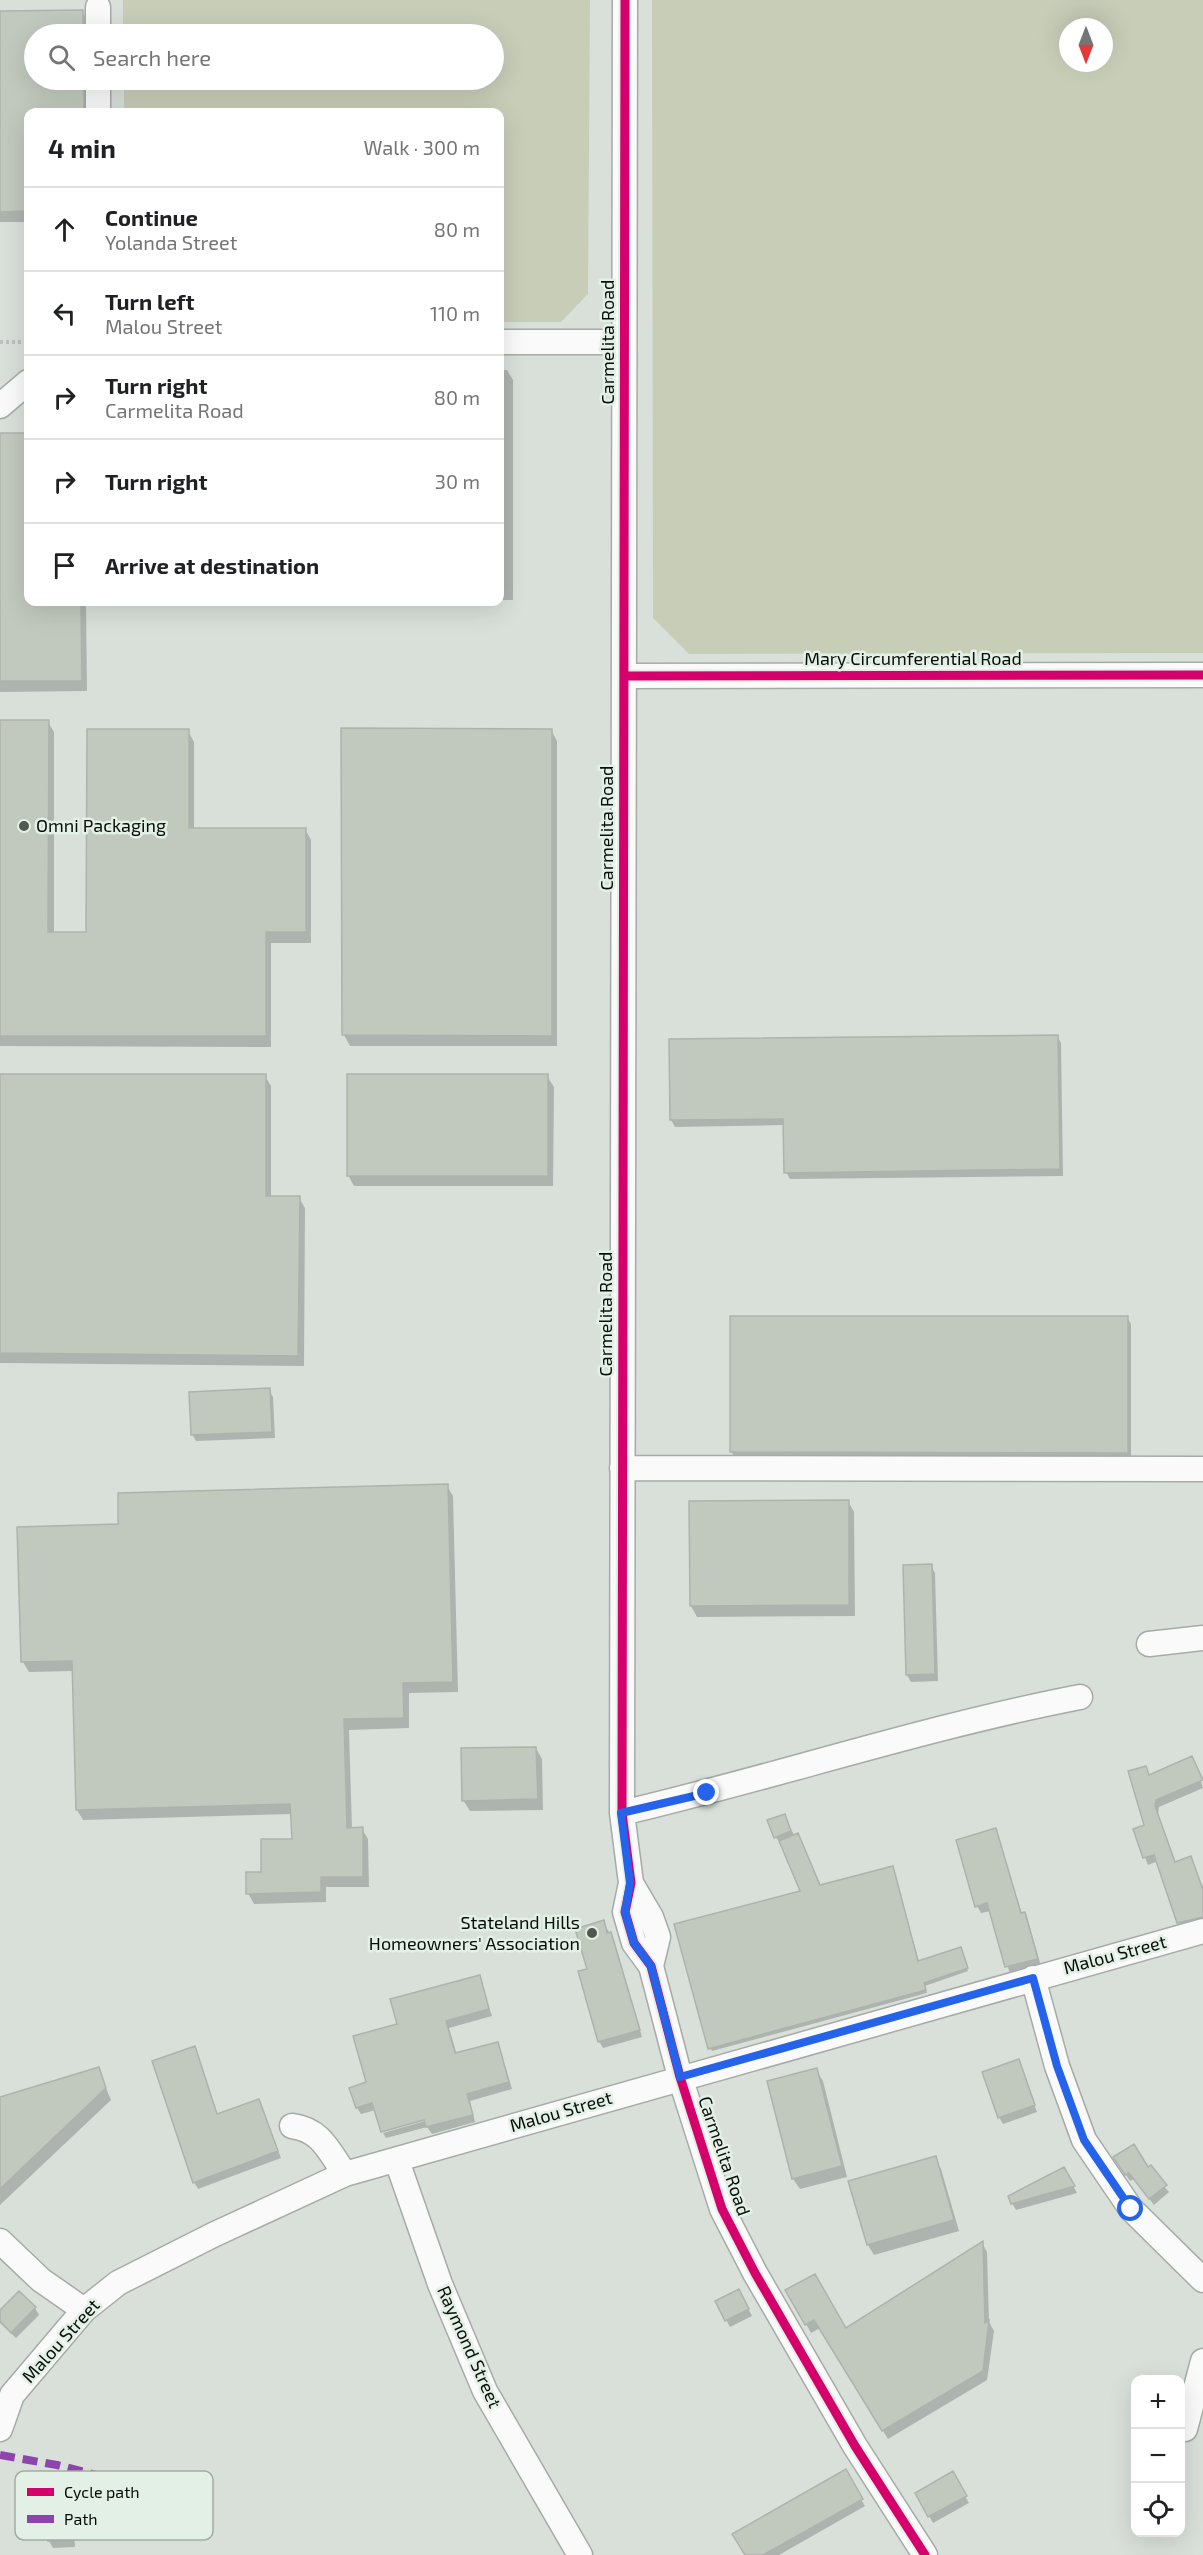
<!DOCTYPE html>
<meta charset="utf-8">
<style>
body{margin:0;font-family:"Exo 2",sans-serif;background:#f6f6f6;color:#202124}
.controls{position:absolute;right:18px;bottom:18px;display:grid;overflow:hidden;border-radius:12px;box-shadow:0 6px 24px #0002}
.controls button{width:54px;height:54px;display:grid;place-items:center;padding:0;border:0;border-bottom:2px solid #e0e0e0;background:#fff;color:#202124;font:30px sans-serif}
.compass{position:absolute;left:1059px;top:18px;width:54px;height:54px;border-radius:50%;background:#fff;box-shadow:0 6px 24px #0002;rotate:180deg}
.stop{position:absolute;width:18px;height:18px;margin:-14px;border:4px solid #2563eb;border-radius:50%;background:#fff}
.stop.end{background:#2563eb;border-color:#fff;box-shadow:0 2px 6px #0008}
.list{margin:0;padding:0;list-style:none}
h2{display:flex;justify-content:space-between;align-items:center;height:78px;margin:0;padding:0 24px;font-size:26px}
h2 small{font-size:20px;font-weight:400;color:#757577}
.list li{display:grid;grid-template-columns:39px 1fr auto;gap:18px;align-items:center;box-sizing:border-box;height:84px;padding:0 24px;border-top:2px solid #e0e0e0}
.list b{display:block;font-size:22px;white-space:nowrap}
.list p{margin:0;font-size:20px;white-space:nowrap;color:#757577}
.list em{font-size:20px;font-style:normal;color:#757577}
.icon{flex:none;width:33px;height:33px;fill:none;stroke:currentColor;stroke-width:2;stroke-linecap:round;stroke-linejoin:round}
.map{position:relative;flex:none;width:1203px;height:2555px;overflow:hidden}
.search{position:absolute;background:#fff;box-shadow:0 6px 24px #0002;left:24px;top:24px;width:480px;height:66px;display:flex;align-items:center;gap:15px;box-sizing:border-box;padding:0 21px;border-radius:33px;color:#757577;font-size:22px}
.panel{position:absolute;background:#fff;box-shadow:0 6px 24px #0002;left:24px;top:108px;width:480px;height:498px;border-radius:12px}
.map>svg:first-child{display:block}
.green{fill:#c8cdb8;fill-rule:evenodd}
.shadow{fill:#0003}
.building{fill:#c1c9be;stroke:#aeb2ad;stroke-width:1.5}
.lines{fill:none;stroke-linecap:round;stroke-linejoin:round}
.minor-casing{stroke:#a6aba7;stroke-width:27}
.path{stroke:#bdc0be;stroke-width:4;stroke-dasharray:3 3;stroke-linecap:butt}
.minor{stroke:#f9faf9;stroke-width:24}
.quiet{stroke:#8e44ad;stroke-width:8;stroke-dasharray:15 8;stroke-linecap:butt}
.cycleway-casing{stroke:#e3f0e5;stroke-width:13}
.cycleway{stroke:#d6006c;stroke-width:9}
.route{stroke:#2563eb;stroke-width:8}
.poi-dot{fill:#525752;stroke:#e3f0e5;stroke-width:2}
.labels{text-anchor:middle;stroke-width:5;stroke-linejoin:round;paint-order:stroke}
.street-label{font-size:18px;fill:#090d09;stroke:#e3f0e5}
.poi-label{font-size:18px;fill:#090d09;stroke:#e3f0e5;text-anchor:start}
.key{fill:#e3f0e5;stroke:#a2aca3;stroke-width:1.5}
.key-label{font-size:16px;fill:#090d09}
</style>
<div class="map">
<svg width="1203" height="2555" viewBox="0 0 1203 2555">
<rect width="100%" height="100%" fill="#d9e0da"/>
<path class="green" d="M123,0h467l-2,294 -27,28h-61v-210h-376v-32h370v-46h-371z
M652,0h551v653l-514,1 -36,-36zM1068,27h36v36h-36z"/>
<path class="shadow" d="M82,11l6,11 1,12h-55v46h55l1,32h-62v110h-28v-210z
M500,370h7l6,10v220h-13z
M28,434v168h58l1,89 -87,1v-257z
M0,721l48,1 6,10v201l34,1 100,-203 6,11v87h111l6,11v103h-40v104l-271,-1z
M551,730l6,11v305h-207l-6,-11z
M1057,1036l4,7 2,133 -273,3 -4,-7 -1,-47 -110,2 -4,-7z
M0,1075l265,1 6,10v111l28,1 6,10 -1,158 -304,-3z
M547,1076l7,11 -1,99h-199l-6,-11z
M1127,1317l4,7v136l-396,-2 -4,-7z
M269,1390l4,7 2,41 -79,3 -4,-7z
M447,1486l6,10 5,196 -49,1v35l-60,2 3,99h10l6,10 1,48h-43v15l-72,2 -6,-11 45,-52 -1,-27 -209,6 -6,-10 -4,-139 -44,1 -6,-10 97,-137z
M848,1501l6,11 1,104 -158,1 -6,-11z
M931,1566l4,7 3,108 -27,1 -4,-7z
M536,1748l6,11 1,51 -73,1 -7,-11z
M1196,1765l7,23 -44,19 -1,7 18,49 14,-5 13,29v37l-20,6 -25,-69 -10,4 -14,-35 12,-4 -1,-59 5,9z
M788,1823l32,64 74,-16 25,91 43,-10 6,19 -43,15 2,7 -215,58 -2,-3 92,-156 -21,-49 -6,-6z
M995,1830l27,84h2l4,7 13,45 -31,8 -19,-63 -10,2 -4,-7z
M603,1922l11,18 28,97 -39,11 -4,-7 -10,-71z
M479,1977l13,39 -43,12 8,27 41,-12 14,46 -42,12 5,21 -43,12 -5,-7 -41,11 -3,-5 49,-14 -56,-9 -15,4 -4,-6 42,-83z
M194,2048l24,67 41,-15 22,58 -83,31 -4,-7z
M1018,2061l19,51 -34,12 -4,-7z
M98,2069l13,31 -111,105v-106z
M816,2070l7,11 24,96 -47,12 -7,-10 -24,-97z
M935,2158l6,11 18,62 -85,24 -6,-10 -18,-63z
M1119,2164l29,5 21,23 -15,13 -20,-26 -4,2z
M1064,2169l13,24 -61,17 -4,-7z
M982,2243l5,9 2,70 5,9 -7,49 -99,59 -68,-111 -9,5 -23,-42 57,39z
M739,2291l13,25 -22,11 -13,-25z
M35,2308l4,7 -23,23 -16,-15v-11z
M845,2471l20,35 -86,49h-33z
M952,2473l17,30 -36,20 -16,-29z
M61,2484l4,7 3,32 6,7 1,17 -22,1 -4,-7 -1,-21h-4l-4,-7z"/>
<path class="building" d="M83,10v24h-49v46h50v32h-56v99l-28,1v-201z
M0,433h28v169h53l1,79h-82z
M0,720h49l-1,212h38l1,-203h102v99h117v104h-40v104h-266z
M341,728l211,1v307l-210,-1z
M1058,1035l2,134 -276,4 -1,-54 -113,1 -1,-81z
M0,1074h266v122h34l-2,160 -298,-3z
M347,1074h201v102h-201z
M730,1316h398v137l-398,-1z
M270,1388l2,44 -81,3 -2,-43z
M448,1484l5,198 -50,1 1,35 -60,1 3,109 16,-1v50h-42v15l-75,2v-22h15v-33h31l-2,-35 -214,6 -4,-149 -51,1 -4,-135 101,-3v-31z
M849,1500v105l-159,1 -1,-105z
M932,1564l3,110 -29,1 -3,-110z
M536,1747l2,52 -76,2 -1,-53z
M1192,1756l11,24 -47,20 -1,6 20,56 16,-6 12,34v27l-26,6 -23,-68 -11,3 -10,-29 11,-4 -16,-54 18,-5 3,9z
M785,1814l6,17 -17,7 -7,-18z
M996,1828l25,85 4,-1 13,47 -33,8 -18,-64 -12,4 -19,-67z
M798,1833l22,52 73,-19 25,95 43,-14 7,21 -44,15 2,7 -218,59 -34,-125 126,-33 -21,-50z
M604,1920l3,13 4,-1 29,98 -42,12 -20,-71 9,-2 -12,-40z
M480,1975l9,34 -43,12 9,32 43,-11 11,40 -42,12 6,21 -47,12 -2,-7 -43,12 -9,-29 -16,5 -7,-20 17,-6 -13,-46 44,-12 -7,-25z
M195,2046l22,68 42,-15 19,52 -85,32 -41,-122z
M1019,2059l16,46 -37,13 -16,-46z
M99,2067l7,21 -106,101v-92z
M817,2068l25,98 -50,13 -25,-98z
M1134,2144l14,23 3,-2 16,20 -18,14 -20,-26 -4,2 -12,-18z
M936,2156l18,64 -87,25 -19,-64z
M1064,2167l11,19 -64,18 -3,-8z
M983,2241l2,82 4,-3 -6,51 -101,60 -68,-111 -9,5 -20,-35 30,-16 31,54z
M739,2289l10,20 -24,12 -10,-20z
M19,2291l17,16 -25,26 -11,-12v-11z
M846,2469l17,30 -100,56h-18l-13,-21z
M953,2471l14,25 -39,21 -13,-24z
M61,2482l4,40h6l1,18 -24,1 -1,-28 -9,1 -3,-29z"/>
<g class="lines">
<defs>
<path id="minor" d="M625,0l-3,1813 9,70 -6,29 9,31 17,23 29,111 42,132 33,64 100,173 70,109
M98,34v-27
M98,112v-32
M500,342h124
M0,406l28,-24
M624,676l579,-1
M622,1468l581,1
M1149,1644l54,-6
M622,1813c153,-36 303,-86 458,-116
M631,1883l20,34 7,20 -7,29
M1033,1978l24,88 27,74 47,69 72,71
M292,2126c30,4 37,26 53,48
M397,2161l43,123 45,107 95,164
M0,2241l41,39 43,30
M0,2429l12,-34 72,-85 34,-27 95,-48 132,-61 858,-243
M1185,2429l18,-68"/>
</defs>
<use href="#minor" class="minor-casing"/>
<path class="path" d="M0,342h28"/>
<use href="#minor" class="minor"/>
<path class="quiet" d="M0,2455l57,10 71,18 64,43"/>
<defs>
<path id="cycleway" d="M625,0l-3,1813 9,70 -6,29 9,31 17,23 29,111 42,132 33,64 100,173 70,109
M624,676l579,-1"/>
</defs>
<use href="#cycleway" class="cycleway-casing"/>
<use href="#cycleway" class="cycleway"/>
</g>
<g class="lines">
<path class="route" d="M707,1793l-86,20 9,70 -5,29 9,31 17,23 29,111 353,-99 24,88 27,74 47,69"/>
</g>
<g class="poi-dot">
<circle cx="24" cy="826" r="6"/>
<circle cx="592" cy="1933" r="6"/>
</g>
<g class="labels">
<g class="street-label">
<text transform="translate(608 342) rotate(-90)" y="6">Carmelita Road</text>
<text x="913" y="665">Mary Circumferential Road</text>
<text transform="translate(607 828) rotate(-90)" y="6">Carmelita Road</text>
<text transform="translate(606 1314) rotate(-90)" y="6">Carmelita Road</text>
<text transform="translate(1115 1955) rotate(-15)" y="6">Malou Street</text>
<text transform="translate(561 2112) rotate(-16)" y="6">Malou Street</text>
<text transform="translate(724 2156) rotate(71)" y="6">Carmelita Road</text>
<text transform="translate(61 2341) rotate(-48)" y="6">Malou Street</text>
<text transform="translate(469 2347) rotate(66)" y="6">Raymond Street</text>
</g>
<g class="poi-label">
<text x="36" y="832">Omni Packaging</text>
<text x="580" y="1929" text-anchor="end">Stateland Hills<tspan x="580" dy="21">Homeowners' Association</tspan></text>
</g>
</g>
<rect x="15" y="2471" width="198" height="69" rx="9" class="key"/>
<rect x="27" y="2488" width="27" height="8" fill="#d6006c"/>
<rect x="27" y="2515" width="27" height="8" fill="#8e44ad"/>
<g class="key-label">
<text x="64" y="2498">Cycle path</text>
<text x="64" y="2525">Path</text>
</g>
</svg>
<div class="controls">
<button>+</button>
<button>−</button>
<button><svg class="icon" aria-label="locate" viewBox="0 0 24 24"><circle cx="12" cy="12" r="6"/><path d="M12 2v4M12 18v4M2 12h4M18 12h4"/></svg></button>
</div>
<svg class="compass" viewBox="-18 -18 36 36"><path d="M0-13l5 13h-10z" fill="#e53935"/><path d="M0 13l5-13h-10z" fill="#757577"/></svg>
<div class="stop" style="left:1131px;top:2209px"></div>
<div class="stop end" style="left:707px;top:1793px"></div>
<div class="search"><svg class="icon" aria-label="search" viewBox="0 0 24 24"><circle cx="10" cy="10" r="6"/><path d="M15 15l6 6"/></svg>Search here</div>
<section class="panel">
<h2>4 min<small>Walk · 300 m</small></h2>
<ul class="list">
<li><svg class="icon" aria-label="ahead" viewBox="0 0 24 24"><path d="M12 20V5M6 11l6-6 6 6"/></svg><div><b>Continue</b><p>Yolanda Street</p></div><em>80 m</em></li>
<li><svg class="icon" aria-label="left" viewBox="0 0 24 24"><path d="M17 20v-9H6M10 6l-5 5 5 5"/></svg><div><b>Turn left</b><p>Malou Street</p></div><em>110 m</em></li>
<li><svg class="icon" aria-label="right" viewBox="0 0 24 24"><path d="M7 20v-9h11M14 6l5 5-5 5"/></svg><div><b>Turn right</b><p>Carmelita Road</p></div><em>80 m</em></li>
<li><svg class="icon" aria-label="right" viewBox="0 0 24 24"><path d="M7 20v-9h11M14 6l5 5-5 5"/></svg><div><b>Turn right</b></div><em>30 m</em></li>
<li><svg class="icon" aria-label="arrive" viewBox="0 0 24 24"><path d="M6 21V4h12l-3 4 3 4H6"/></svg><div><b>Arrive at destination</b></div></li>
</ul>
</section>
</div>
